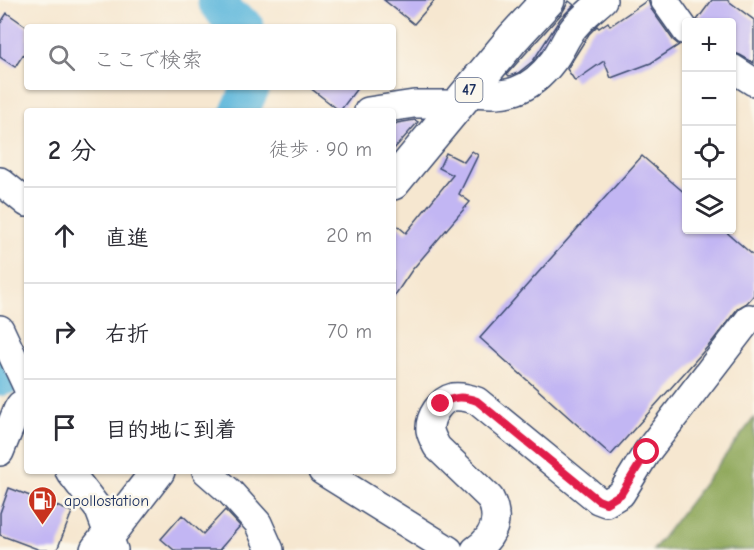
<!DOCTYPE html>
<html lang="ja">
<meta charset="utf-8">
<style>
body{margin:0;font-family:"Comic Neue","Klee One",sans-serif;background:#f7f7f7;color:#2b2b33}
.controls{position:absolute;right:18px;top:18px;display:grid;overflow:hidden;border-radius:6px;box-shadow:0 2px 4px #0004}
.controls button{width:54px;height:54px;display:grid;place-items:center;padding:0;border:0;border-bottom:2px solid #e1e1e2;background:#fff;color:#2b2b33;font:30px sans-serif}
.stop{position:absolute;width:18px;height:18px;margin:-14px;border:4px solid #e11d48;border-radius:50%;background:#fff}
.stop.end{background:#e11d48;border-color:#fff;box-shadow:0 2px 6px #0008}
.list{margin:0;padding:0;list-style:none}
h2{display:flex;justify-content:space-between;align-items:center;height:78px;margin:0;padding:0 24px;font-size:26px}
h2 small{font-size:20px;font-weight:400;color:#7c7c81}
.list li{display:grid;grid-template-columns:39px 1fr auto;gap:18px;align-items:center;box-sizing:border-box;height:96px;padding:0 24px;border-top:2px solid #e1e1e2}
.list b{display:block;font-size:22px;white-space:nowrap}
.list em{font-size:20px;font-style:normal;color:#7c7c81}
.icon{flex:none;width:33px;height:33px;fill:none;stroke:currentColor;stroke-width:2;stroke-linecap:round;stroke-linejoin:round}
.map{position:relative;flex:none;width:754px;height:550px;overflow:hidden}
.search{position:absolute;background:#fff;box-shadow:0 2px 4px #0004;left:24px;top:24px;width:372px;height:66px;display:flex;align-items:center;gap:15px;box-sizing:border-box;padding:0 21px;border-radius:6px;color:#7c7c81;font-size:22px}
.panel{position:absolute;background:#fff;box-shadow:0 2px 4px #0004;left:24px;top:108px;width:372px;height:366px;border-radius:6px}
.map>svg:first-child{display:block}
.forest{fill:#8aa455;stroke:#526a5a;stroke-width:1.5}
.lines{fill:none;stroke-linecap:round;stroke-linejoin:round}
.river{stroke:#5eb8dc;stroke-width:38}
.building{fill:#c2b6f3}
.minor-casing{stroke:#3c4b6f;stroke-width:30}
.major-casing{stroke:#3c4b6f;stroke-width:36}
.minor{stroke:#fff;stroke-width:27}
.major{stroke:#fff;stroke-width:33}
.route{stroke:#e11d48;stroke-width:8}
.labels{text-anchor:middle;stroke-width:5;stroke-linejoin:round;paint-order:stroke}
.shield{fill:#fbf7ec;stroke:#5e6b89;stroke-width:1.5}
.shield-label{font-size:15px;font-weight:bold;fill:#1b2f5e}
.poi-label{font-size:16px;fill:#1b2f5e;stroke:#fbf7ec;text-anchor:start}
</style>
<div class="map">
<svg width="754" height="550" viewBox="0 0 754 550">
<rect width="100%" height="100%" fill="#fbf7ec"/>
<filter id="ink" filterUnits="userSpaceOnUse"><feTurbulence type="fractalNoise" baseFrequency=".0167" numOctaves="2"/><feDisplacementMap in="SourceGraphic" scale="12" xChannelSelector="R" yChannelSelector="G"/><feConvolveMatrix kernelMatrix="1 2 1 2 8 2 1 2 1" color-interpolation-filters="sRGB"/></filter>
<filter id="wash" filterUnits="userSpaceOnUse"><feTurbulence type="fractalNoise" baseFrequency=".008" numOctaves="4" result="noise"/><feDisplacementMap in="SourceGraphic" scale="24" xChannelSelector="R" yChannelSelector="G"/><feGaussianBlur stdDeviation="1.35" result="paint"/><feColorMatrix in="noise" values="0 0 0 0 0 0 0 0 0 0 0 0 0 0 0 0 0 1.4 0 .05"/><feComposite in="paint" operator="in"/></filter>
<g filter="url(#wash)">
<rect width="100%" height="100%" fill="#f6e7d0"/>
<path class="forest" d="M754,418v132h-101z"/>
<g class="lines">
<path class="river" d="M216,0l12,16 17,11
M240,111l11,-24
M0,377l27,-7"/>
</g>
<g id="blocks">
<path class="building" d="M384,0h51l-21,24z
M648,0l3,9 22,31 6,5 -28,18 -40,15 -7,-17 -29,20 -8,-12 22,-35 8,-8 2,2 9,-6 2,4z
M712,0h15l27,20v43l-14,-8 -8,-3v-30h-33l-2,-2z
M569,1l5,4 -14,14 -27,42 -15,12 -9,3 -2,-2 55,-61z
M7,13l20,14v22l-12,18 -15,-10v-33z
M309,87h49l-18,24z
M415,120l3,2 -25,28v-24l4,-3z
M472,151l6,4 -19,39 11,8 -58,68 -19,28v-76l13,11 47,-58 -14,-7 7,-15 18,9z
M642,156l45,39v35h37l30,26v39l-7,8 -9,5 -27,35 -100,112 -131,-117z
M9,488l63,24 -15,38h-17l-40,-15v-22z
M225,510l15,16 -20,23 1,1h-47l-13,-11 21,-24 21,19z"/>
</g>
</g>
<g filter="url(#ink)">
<use href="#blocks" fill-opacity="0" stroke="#3c4b6f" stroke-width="1.5"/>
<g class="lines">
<defs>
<path id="minor" d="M664,0l22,31
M732,68l22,14
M467,92c39,6 62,1 86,-31 7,-9 11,-19 17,-28 8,-13 22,-23 33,-33
M368,111l46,-7h43
M0,181l27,22
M0,329l27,58
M0,452l17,-42 3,-5 7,-4
M69,471l30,39 15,40
M206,471l24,21 28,31 12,27
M322,471l127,79
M475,550c19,-13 26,-31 15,-52l-53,-51c-3,-6 -6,-11 -7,-17 -1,-13 10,-30 23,-33 9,-1 16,1 24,4l121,99 8,3 15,-9 26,-42 103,-134"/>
<path id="major" d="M393,183l120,-145 35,-38
M97,550l61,-79"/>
</defs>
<use href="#minor" class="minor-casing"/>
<use href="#major" class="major-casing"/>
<use href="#minor" class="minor"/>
<use href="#major" class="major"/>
</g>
</g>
<g class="lines" filter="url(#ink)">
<path class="route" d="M441,404c13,-8 22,-8 36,-3l121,99 8,3 15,-9 26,-42"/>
</g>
<defs>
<symbol id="fuel-pin" viewBox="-11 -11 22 30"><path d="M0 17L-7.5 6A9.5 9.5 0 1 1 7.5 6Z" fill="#c8321e" stroke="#fbf7ec"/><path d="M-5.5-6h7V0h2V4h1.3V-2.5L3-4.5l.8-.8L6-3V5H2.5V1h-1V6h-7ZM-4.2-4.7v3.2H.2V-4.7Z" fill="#fff"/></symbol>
</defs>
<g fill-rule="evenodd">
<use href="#fuel-pin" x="26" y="484" width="33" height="45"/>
</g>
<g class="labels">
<rect class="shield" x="455.5" y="78" width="27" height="24" rx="4.5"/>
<g class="shield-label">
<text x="469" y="95">47</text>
</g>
<g class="poi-label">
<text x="64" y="506">apollostation</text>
</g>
</g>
</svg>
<div class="controls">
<button>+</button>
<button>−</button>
<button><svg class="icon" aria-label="locate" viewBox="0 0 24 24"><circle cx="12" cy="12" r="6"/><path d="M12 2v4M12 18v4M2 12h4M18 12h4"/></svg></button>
<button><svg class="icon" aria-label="layers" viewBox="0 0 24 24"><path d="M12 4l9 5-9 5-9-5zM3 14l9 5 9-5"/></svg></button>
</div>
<div class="stop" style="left:647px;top:452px"></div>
<div class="stop end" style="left:441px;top:404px"></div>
<div class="search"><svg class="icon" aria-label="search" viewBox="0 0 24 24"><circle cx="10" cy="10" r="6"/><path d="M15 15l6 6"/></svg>ここで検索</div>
<section class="panel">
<h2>2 分<small>徒歩 · 90 m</small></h2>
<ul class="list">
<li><svg class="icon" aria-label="ahead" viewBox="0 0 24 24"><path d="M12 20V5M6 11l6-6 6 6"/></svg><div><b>直進</b></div><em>20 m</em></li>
<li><svg class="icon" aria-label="right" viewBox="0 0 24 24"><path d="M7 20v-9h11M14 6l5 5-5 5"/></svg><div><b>右折</b></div><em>70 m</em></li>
<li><svg class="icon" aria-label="arrive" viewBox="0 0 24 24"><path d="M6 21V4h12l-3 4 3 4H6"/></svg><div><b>目的地に到着</b></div></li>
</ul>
</section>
</div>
